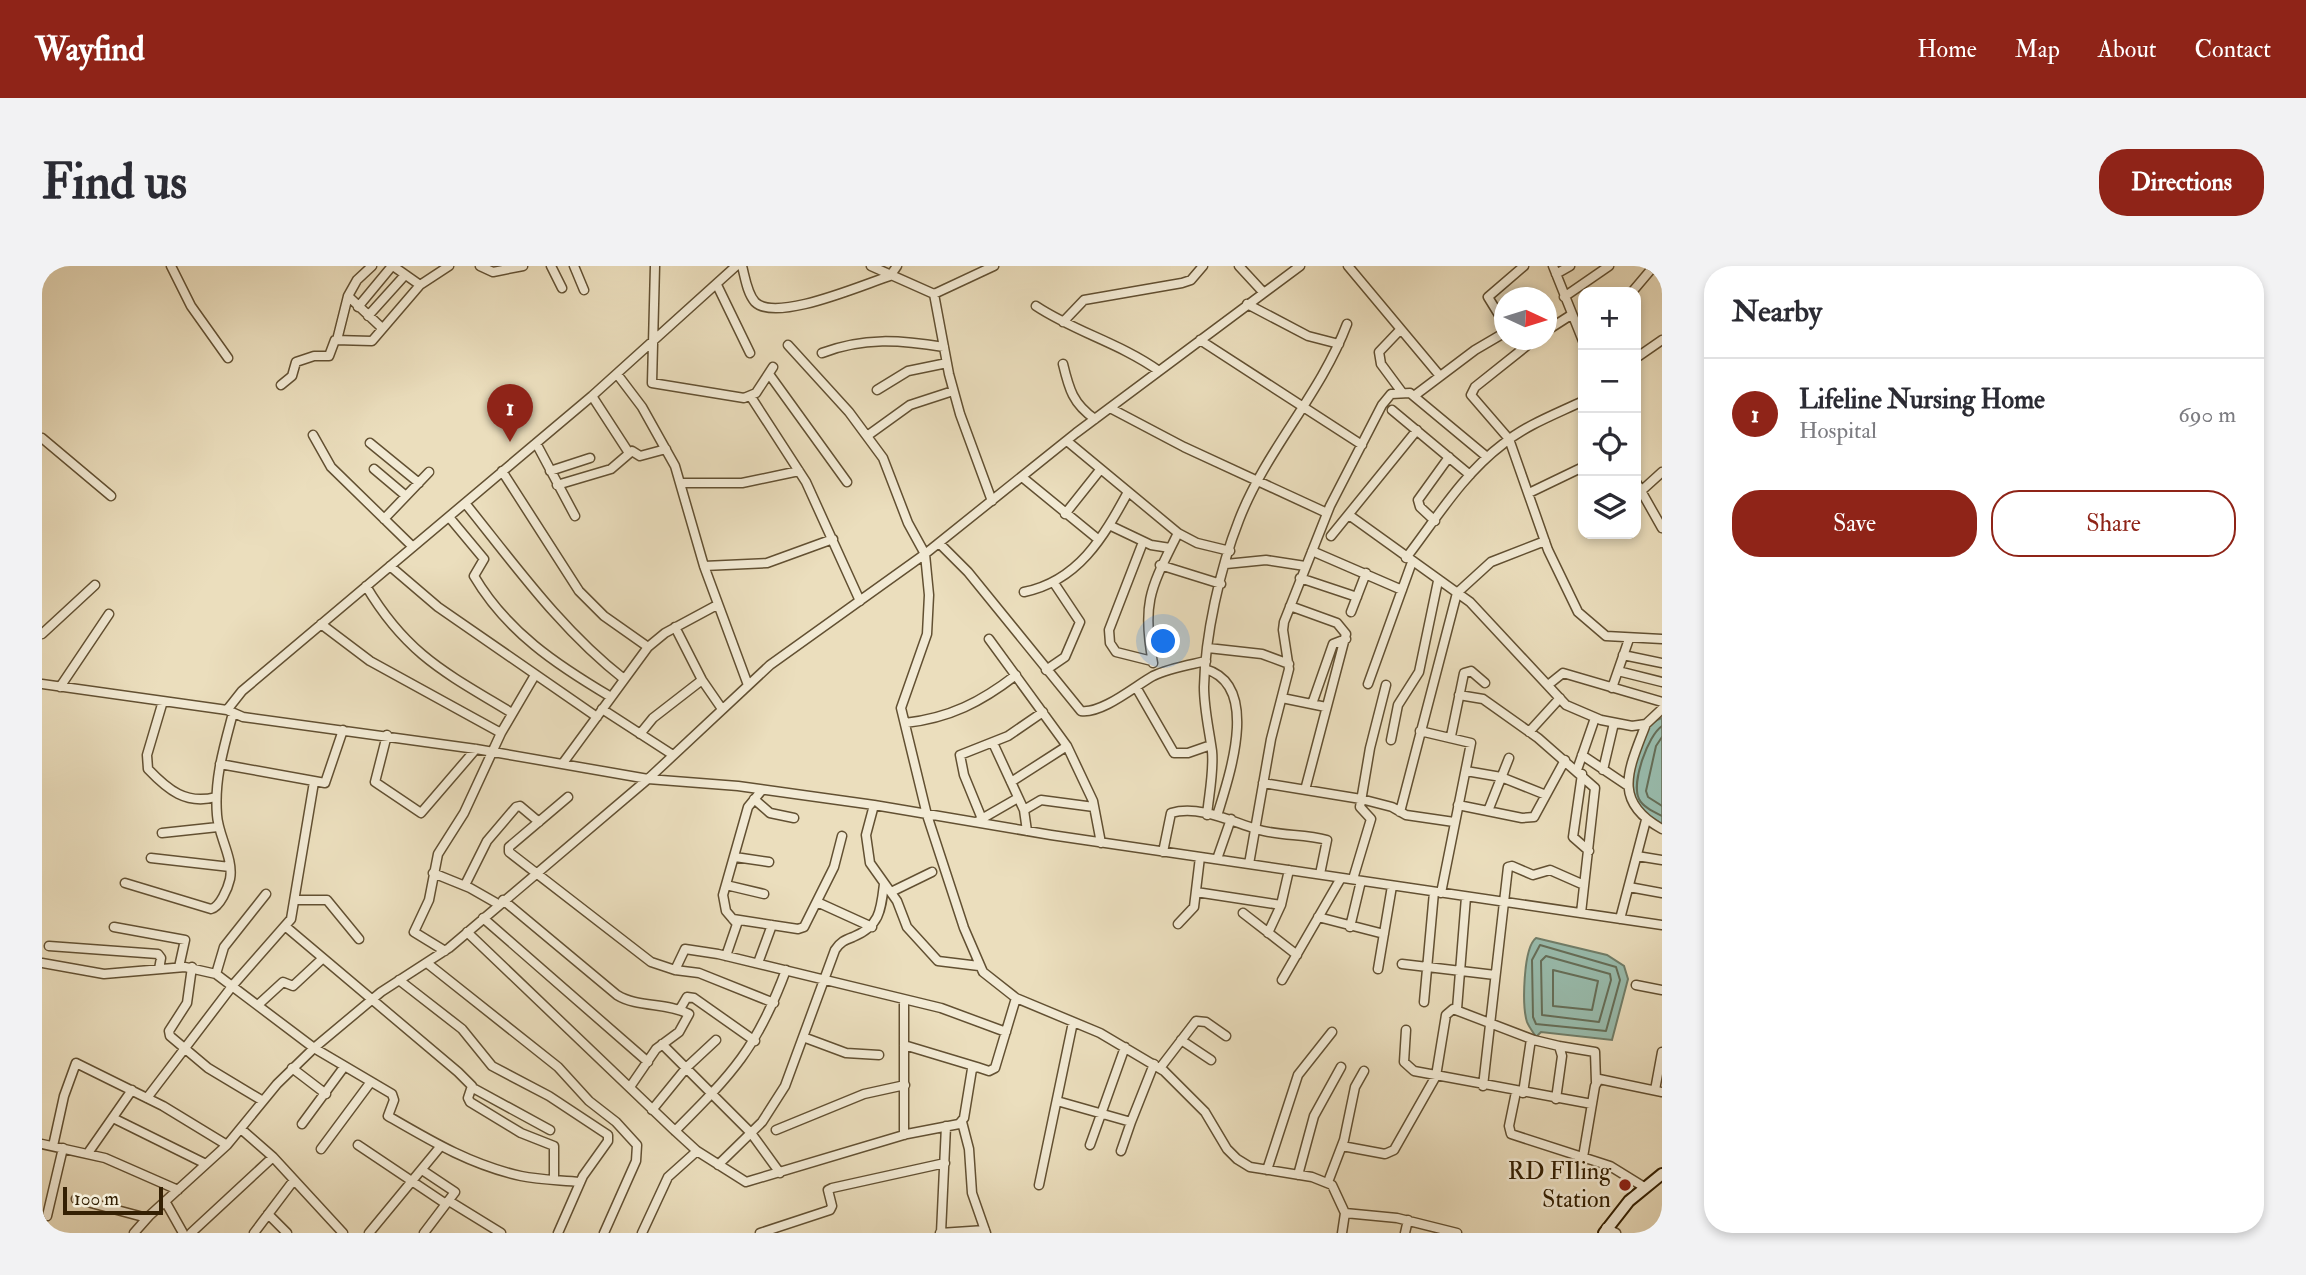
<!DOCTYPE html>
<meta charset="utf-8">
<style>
body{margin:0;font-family:"IM FELL Double Pica",serif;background:#f2f2f3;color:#2b2b33}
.controls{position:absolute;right:21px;top:21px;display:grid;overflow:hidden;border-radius:14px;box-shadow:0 4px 10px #0003}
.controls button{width:63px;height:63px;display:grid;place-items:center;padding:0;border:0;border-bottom:2px solid #e1e1e2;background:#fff;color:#2b2b33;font:35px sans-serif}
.compass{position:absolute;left:1452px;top:21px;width:63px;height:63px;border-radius:50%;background:#fff;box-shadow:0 4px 10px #0003;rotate:94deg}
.scale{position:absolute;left:21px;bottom:18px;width:100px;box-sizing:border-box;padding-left:7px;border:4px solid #342003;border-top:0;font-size:19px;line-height:24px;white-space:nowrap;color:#342003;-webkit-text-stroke:5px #f2ead4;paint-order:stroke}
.you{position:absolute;left:1122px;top:376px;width:24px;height:24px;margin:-18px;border:5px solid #fff;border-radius:50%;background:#1a73e8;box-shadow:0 0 0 10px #1a73e833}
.badge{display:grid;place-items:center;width:46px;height:46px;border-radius:50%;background:#8f2418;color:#fff;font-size:23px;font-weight:700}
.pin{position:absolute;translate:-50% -58px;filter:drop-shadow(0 2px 4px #0008)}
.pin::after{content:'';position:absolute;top:37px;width:24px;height:21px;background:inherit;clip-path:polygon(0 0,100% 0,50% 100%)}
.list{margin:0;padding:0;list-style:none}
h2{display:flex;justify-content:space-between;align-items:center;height:91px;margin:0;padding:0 28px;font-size:30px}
h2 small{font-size:23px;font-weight:400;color:#7c7c81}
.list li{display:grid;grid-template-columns:46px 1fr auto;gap:21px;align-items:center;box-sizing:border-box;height:112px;padding:0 28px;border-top:2px solid #e1e1e2}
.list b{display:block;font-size:26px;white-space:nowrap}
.list p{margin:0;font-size:23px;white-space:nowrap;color:#7c7c81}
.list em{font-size:23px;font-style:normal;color:#7c7c81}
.actions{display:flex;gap:14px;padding:21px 28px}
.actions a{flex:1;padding:16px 0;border:2px solid #8f2418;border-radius:28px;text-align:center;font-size:24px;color:#8f2418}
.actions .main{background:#8f2418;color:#fff}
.icon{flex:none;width:38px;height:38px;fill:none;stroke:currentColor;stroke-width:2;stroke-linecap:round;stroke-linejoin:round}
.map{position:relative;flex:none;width:1620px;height:967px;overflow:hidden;border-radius:28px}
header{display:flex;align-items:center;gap:42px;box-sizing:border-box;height:98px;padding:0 35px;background:#8f2418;color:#fff}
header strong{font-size:33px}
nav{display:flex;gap:38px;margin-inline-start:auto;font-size:24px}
.intro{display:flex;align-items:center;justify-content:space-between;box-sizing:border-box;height:168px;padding:0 42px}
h1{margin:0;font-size:49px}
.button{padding:18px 32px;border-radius:28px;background:#8f2418;color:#fff;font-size:24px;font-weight:700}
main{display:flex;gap:42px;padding:0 42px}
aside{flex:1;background:#fff;border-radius:28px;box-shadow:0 4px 10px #0003}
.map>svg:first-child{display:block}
.water{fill:#99bcad;stroke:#717e69;stroke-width:2}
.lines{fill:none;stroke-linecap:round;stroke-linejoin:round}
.shore{stroke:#666e58;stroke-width:2}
.street-casing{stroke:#625032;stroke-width:11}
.secondary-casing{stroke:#342003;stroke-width:14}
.street{stroke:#f2ead4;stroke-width:8}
.secondary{stroke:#f2ead4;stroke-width:10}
.poi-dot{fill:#8f2418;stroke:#f2ead4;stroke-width:2.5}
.labels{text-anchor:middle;stroke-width:5;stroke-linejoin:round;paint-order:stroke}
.poi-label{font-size:24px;fill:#342003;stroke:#f2ead4;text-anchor:end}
</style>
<header>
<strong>Wayfind</strong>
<nav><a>Home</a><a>Map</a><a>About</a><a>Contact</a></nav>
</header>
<div class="intro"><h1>Find us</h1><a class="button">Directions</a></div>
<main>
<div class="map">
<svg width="1620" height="967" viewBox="0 0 1620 967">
<rect width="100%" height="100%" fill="#ebdebd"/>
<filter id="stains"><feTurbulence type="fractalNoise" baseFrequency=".00286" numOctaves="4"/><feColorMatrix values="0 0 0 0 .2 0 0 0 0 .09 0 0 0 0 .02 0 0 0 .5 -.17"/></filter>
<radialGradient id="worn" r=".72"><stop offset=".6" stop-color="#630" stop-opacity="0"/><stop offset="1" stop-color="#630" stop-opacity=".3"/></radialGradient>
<path class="water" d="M1620,452v106l-29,-19c-2,-23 2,-79 29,-87z
M1494,672l71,17 17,11 4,13 -16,61 -71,-8 -5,5c-3,-5 -7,-10 -9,-15 -5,-16 -4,-74 9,-84z"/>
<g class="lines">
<path class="shore" d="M1620,460c-14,9 -31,57 -23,73 4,8 15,13 23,17
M1620,471l-6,9 -10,45 2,6 14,9
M1498,679l76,22 4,13 -14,51 -70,-7 -3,-7 -1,-57z
M1504,690l64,18 1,6 -12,42 -57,-7 -1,-54z
M1511,704l45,11 -6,29 -39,-4z"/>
<defs>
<path id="street" d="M129,0l20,40 37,52
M330,0l-15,14 -9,16 34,32
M351,0l27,19
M438,0l13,6 30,-6
M509,0l11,22
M532,0l10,24
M613,0l-3,117 92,15 12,-5 17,-26
M700,0c3,11 5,27 13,36 21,21 109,-18 135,-26l7,-10
M829,0l63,28 15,80 11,40 32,87
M1197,0l24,26
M1306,0l92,110
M1511,0l30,75
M1514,8l14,-8
M675,19l33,68
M1590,26l22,-26
M892,28l60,-28
M1522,31l45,-31
M1205,38l61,32 31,8
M994,40c39,26 84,37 123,65
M316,41l34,-41
M326,50l37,-41
M1021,56l21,-22 98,-17 9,-3 12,-14
M1462,57l-16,-26 36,-31
M1357,65l-20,21 2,12 20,27
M1504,65l25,-16
M295,74l11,-44
M1158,74l162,105
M1492,74l-59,47 -4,8 38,44 39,111 30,62 28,24 56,3
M746,79l61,67 34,46 25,65 17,31 4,41 -2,39 -26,74 26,107 37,113 19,44 33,26 84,35 64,38 41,41 22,37 10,10 13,8 62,10 20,8 13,28 -3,20
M780,87c42,-16 78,-13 122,-6
M1594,92l26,-18
M1021,98c6,25 10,40 32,55
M575,108l25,33 33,59 29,100 44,119
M727,108l78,108
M239,119l11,-9 4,-14 18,-6h15l6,-16 37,1 48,-56 29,-19
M835,124l31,-19 39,-8
M550,130l37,57
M1372,130l61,-46 29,-17
M709,131l55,85 54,119
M1068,142l74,39 143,66
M1350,144l78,65
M271,169l18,32 82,80
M825,170l43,-31 43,-14
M0,172l69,58
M1025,175l111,92 19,10 33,8
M328,177l49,40
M494,177l39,73
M332,203l32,27
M460,205l77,120 25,25 44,31
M508,205l40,-13
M980,211l77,63
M1594,216l26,46
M639,217h61l57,-12
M515,219l54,-16 21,-18 8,5 26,-7
M1598,226l22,-20
M1487,227l54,-26
M423,237c50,62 96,127 159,176
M1023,248l35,-44
M1307,249l121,87 96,103 35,15 31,6 14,-2 16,-15
M407,251l35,42 -10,17c33,56 83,89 137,121
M342,253l45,-47
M1393,255l-15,-14 -2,-7 31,-43
M1067,259l42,20 19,3
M1289,270l86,-106
M1101,276l-34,88 1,13 6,9 36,9
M897,277l29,29 113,139c21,3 54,-25 72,-35 16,-8 36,-11 53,-15
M1270,285l90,39
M1364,292c30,-39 57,-84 97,-114 23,-19 53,-30 80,-43
M1184,298l40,-4 39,6
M1118,299l61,19
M348,300l48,41 159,110
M662,300l63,-3 66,-24
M1258,312l57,19
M324,320c41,69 80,87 146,127
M982,326c54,-11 79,-54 104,-100
M1248,340l47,17 9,11 -41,156
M1309,346l15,-39
M279,358l49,37 131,72
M633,361l27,53 20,29
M0,368l53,-49
M947,373l78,107 26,55 8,42
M1166,382l54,6 27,10
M1581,389l39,8
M1111,397c-12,-62 -1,-77 25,-130
M1163,403c57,16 23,110 12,147
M1004,404l19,-13 15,-35 -26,-39
M1576,405l44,11
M0,418l185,26 16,7 233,32 172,30 90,7 136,19 177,30 611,90
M1326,418l44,-122
M1506,419l15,-12 99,29
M18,421l49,-73
M1094,421l38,66h14l23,-8
M1570,422l17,-49
M1417,429l24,4 55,39 57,50 -14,125
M1240,432l44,9
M121,435l-16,54 1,14c20,21 38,36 68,28
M1270,438l21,-60 13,-5
M560,443l71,46
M185,444l15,-19 350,-295 144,-130
M863,457c45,-5 76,-21 111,-48
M1604,458c-17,45 -35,77 16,105
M1378,465l51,12 -30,150
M1487,466l31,-34
M598,468l13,-16 49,-38
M345,469l-12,47 46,31 55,-64
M1409,470l13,-63 7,-2 14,12
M1349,474l7,-35 21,-33 19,-91
M951,477l31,67 3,21
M1540,489l46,31
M521,497l85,-116 17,-14 52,-28
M178,498l105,19 18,-53
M1535,504l18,-52
M1561,504l11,-47
M1424,505l35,6 45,18
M1540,508l-9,63 16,14
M969,516l56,-36
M1221,517l98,16 31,8 14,8 48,7
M526,531l-59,50v5l142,110 24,8 24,3 75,30
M712,533l16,14 24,5
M832,539l-8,30 4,28 27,38 10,26 31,34 41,5
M1416,539l64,13 12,-1 31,-57
M982,544l17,-10 53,7
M1446,545l21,-53
M1358,546l57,-219 34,-31 54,-21
M1165,549c2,-21 7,-44 5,-64 -3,-22 -8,-42 -8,-64 1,-51 16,-119 35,-167 27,-70 81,-125 108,-196
M940,553l-18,-44 -4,-20 48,-19 35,-24
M936,555l40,-23
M120,567l56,-6
M1121,586l8,-39c28,-8 59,8 85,16 22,7 48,5 71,11l-7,34
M1595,590l25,4
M693,591l34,5
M109,592l79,9
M1175,593l14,-40
M1207,598l22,-125 18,-70 -6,-39 1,-8 46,-116 52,-101 9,-11 19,-1 77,64
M391,607l37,15 28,16
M1311,613l18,-60 -11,-12 10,-59 16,-63
M83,617l86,26c9,-2 17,-21 19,-30 4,-20 -12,-44 -13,-64 -3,-36 7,-68 16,-102
M423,619l22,-44 29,-34 4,-1 19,16
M684,619l38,9
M1587,621l33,6
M849,626l41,-20
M1154,626l85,13
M253,634h32l32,39
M461,634l114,95c21,13 49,7 72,19l-10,18 -23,17 -26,38
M775,636l55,25
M1201,647l54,42
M1276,651l66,17
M441,652l165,144
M691,653l65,10 6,-2 30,-60 8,-31
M1578,653l26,-99
M1136,658l16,-17 6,-50
M243,660l173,146 14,14 -4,12 2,4 51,31 33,13v33
M72,661l71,13 -6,27
M1308,661l11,-46
M425,666l206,197 24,22 49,31 161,-48 52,-10 5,-6 8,-49 5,-2 12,4 6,-3 21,-70
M1226,667l13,-28 8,-35
M7,680l109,8 3,4 -2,11
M403,685l-31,-19 15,-32 9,-46 26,-41 37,-80 34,-58
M684,690l11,-32 -11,-13 -3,-16 25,-88 14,-17
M0,697l62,11 81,-7 31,7 98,74 78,46 2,6 -6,16c43,25 83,49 133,60 19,4 40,4 59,6
M385,697l131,104 31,34 27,21 21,23 -1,16 -32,72
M716,697l14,-38
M1360,698l93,11
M150,701l-5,36 -18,28 1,5 38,32 55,33
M1336,703l14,-83
M633,704l10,-21 33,5 223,54 65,24
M174,708l8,-27 42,-53
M357,714l63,49 30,37 57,30 59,39v6l-25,35 -25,57
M1240,714l59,-102
M1594,719l26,5
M862,735v134
M1382,736l10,-110
M217,738l24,-22 10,4 29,-27
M638,743l7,-12 7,1 61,43
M1415,743l9,-112
M1364,764l-2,32 10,9 178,33
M761,771l43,16 33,2
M1139,774l30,20
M620,778l89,89 29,40
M862,779l73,22
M1517,780l36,6 1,30
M250,802l34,26
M1118,802l36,-47 10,1 20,14
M1441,820l25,-219 4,-1 21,9 17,-5 34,15
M431,822l77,42
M1613,824l7,-38
M1474,826l-7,34 2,8 99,32 34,21
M1481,827l8,-54
M105,832l86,-113 58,-66 23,-137
M1015,835l74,21 23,-58
M610,844l35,-43 29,-27
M71,852l93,46
M920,856l7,27 3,44 14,40
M260,858l42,-57
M199,863l32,28 70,76
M734,864l88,-36 41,-9
M633,865c58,-58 82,-83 111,-161
M0,878l63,14 73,32
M316,879l88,59
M1048,879l35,-98
M11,880l11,-50 12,-33 87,43 64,39
M1300,880l43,8 9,-4 42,-74 10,-61 7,-6 81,31 25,6 3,10 -6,43
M279,883l49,-66
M1079,885l10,-29
M46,887l44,-63
M1541,891l12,-71 4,-7 63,13
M676,899l44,-43 23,-36 50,-136c5,-8 10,-10 18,-13 27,-11 28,-27 31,-53
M380,904l33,22 -31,41
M1225,904l31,-95 34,-43
M1256,909l16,-59 27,-49
M1286,916l16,-42 11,-53 9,-16
M997,919l34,-163
M34,933l71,19
M123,935l18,32
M407,935l52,32
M1303,947l52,5 60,15
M226,948l19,19
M5,950l16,-68
M1564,962l10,5
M92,967l15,-17 78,-71 50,-61 37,-36 67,-56 68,-44 199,-169 122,-114 155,-111 151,-121 224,-167
M149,967l82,-76
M212,967l40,-53
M327,967l71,-86
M600,967l26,-56 29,-26
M718,967l70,-23 2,-4 -4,-16 4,-2 113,-25
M898,967l45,-3
M899,967l5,-107
M1363,967l3,-13"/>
<path id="secondary" d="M1562,967l25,-32 33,-27"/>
</defs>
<use href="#street" class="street-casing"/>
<use href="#secondary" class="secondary-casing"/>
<use href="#street" class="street"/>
<use href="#secondary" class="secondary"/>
</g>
<circle class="poi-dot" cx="1583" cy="919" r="7"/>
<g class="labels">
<g class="poi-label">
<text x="1569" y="913">RD FIling<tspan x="1569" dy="28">Station</tspan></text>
</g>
</g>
<rect width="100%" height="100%" filter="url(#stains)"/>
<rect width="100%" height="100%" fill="url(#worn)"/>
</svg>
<div class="controls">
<button>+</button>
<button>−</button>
<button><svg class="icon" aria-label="locate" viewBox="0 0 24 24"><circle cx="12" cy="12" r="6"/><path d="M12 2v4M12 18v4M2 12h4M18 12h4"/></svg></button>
<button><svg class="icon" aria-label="layers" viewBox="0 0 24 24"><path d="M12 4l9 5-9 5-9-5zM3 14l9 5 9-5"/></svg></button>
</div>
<svg class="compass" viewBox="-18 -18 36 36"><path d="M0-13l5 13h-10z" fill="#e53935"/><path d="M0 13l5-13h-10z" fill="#7c7c81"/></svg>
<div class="scale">100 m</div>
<div class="you"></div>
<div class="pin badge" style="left:468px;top:176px">1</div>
</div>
<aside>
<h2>Nearby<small></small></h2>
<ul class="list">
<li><span class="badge">1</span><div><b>Lifeline Nursing Home</b><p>Hospital</p></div><em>690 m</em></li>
</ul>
<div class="actions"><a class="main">Save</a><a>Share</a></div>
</aside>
</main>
